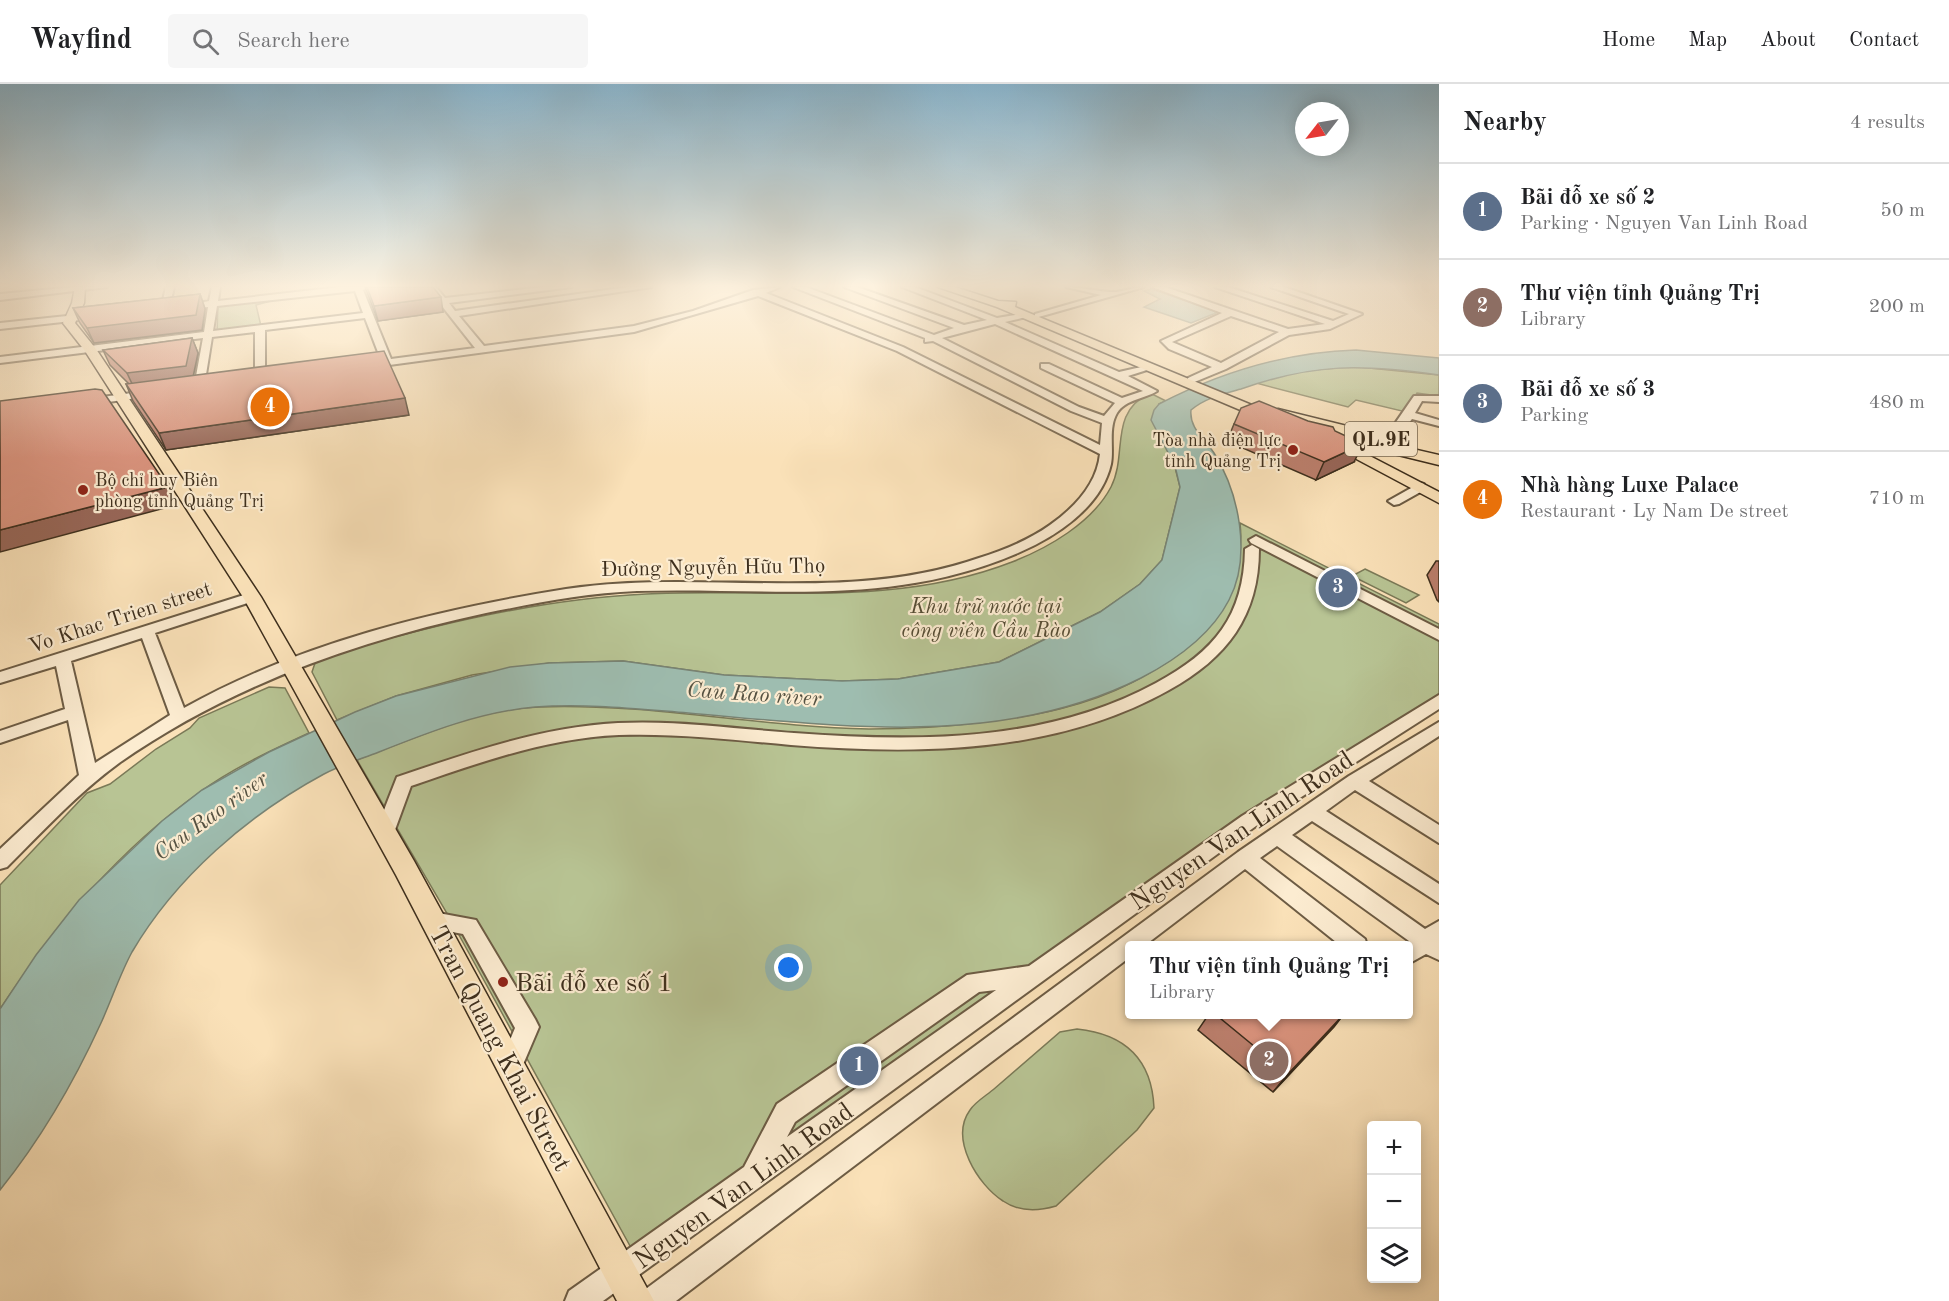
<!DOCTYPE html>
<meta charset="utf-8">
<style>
body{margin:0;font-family:"Old Standard TT",serif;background:#f6f6f6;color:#202124}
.controls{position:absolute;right:18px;bottom:18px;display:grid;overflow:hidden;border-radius:6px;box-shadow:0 3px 15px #0003}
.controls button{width:54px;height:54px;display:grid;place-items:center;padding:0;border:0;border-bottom:2px solid #e0e0e0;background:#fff;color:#202124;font:30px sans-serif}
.compass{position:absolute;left:1295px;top:18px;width:54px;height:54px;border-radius:50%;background:#fff;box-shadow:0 3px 15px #0003;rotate:239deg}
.you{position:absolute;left:789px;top:884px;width:21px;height:21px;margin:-15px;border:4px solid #fff;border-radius:50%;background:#1a73e8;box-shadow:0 0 0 9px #1a73e833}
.badge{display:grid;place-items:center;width:39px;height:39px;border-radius:50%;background:#0f766e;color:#fff;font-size:20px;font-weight:700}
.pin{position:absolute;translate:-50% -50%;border:3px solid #fff;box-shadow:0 2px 6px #0006}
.popup{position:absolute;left:1125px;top:857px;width:288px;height:78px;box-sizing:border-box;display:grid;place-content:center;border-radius:6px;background:#fff;filter:drop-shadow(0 2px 4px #0005);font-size:20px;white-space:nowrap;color:#757577}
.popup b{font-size:22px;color:#202124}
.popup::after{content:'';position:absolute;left:50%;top:100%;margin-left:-12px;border:12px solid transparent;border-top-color:#fff}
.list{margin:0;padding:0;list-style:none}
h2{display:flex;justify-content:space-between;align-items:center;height:78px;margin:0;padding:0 24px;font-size:26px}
h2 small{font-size:20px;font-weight:400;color:#757577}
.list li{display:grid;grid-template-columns:39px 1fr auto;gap:18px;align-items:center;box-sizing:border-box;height:96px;padding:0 24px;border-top:2px solid #e0e0e0}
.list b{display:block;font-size:22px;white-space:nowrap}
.list p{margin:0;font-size:20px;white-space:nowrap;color:#757577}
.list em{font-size:20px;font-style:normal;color:#757577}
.icon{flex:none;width:33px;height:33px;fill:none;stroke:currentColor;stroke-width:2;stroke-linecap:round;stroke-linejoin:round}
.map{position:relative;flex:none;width:1439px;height:1217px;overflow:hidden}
header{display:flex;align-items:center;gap:36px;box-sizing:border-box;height:84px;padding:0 30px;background:#fff;border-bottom:2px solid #e0e0e0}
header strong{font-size:28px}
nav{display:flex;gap:33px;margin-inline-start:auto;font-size:21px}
.search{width:420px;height:54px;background:#f6f6f6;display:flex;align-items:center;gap:15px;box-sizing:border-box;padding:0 21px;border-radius:6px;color:#757577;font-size:22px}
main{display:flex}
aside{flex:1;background:#fff}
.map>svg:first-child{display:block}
.green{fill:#b8c494;stroke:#7b7a58;stroke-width:1.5}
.water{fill:#9ebdb0;stroke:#788475;stroke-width:1.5}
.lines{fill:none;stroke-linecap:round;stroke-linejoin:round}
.minor-casing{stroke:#6d5c44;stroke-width:4}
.major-casing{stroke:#3e2f1d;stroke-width:3}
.minor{fill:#fcecd1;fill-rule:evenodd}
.major{fill:#fae1b8;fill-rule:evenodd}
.wall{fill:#ba7e6b;stroke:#3e2f1d;stroke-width:1.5}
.shaded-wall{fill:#976657;stroke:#3e2f1d;stroke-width:1.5}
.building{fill:#d8927c;stroke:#3e2f1d;stroke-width:1.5}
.poi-dot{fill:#8f2418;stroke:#fcecd1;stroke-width:2}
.labels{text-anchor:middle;stroke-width:4.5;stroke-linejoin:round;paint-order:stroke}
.far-poi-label{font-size:18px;fill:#3e2f1d;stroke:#fcecd1;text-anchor:end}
.shield{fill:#fcecd1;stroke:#776853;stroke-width:1.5}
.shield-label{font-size:20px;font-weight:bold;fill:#3e2f1d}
.street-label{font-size:21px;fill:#3e2f1d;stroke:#fcecd1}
.park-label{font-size:21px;font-style:italic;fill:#564d35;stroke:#fcecd1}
.water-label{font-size:22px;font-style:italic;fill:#565242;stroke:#fcecd1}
.near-street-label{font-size:26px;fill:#3e2f1d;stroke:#fcecd1}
.near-poi-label{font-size:26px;fill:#3e2f1d;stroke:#fcecd1;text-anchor:start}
</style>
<header>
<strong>Wayfind</strong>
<div class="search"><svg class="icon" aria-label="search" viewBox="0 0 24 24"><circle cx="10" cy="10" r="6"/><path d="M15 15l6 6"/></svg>Search here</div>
<nav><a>Home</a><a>Map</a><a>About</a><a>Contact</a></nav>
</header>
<main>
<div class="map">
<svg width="1439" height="1217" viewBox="0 0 1439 1217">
<rect width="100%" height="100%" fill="#fae1b8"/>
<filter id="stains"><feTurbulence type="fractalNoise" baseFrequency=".00333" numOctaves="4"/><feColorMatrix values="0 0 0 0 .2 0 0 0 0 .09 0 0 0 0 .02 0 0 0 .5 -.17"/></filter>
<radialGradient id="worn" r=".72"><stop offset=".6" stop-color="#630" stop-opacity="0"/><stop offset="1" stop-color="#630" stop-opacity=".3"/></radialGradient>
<path class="green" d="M282,214l-26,7 5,21 -44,6 1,-27z
M1359,283l80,8v21l-22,-3 -11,19 -50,-12 -8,7 -92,-24c34,-12 67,-15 103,-16z
M1150,309l16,8 -7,3 21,83 -18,73 -22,24 -40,28 -101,50 -101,17 -56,2 -118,-6 -101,-14 -74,2 -77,12 -76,21 -59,24 -25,-48 4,-12 10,-4c104,-30 212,-57 320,-62 123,-6 248,14 366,-32 36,-14 80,-39 99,-75 17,-33 -3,-74 39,-94z
M1240,439l199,101v73l-804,558 -187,-340 -91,-155c58,-22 119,-51 182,-53 111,-4 219,20 330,22 39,0 77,-2 115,-7 52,-6 102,-16 149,-40 38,-20 64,-36 84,-74 16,-31 27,-50 23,-85z
M1365,485l54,26 -13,8 -54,-27z
M269,603l16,1 24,45c-37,17 -76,35 -109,59 -82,58 -144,133 -200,217v-124l87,-92 23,-9 46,-35 34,-21 9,-10z
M1077,945c48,5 75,31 77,79l-17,22 -81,76c-17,5 -37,6 -53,-5 -25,-16 -54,-62 -33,-91 5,-8 17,-15 24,-21 22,-19 44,-38 66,-57z"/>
<path class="water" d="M1152,205l62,22 2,2 -25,10 -47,-16 16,-8 -16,-8z
M1356,266l83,8v17c-77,-11 -124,-12 -198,14 -18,5 -36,9 -50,21 -2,18 13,28 23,43 25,40 38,103 15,147 -18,35 -55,61 -88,78 -141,71 -302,48 -453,35 -50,-4 -103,-10 -153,-6 -55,5 -106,25 -156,45 -18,7 -38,13 -55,22 -76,41 -148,103 -192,178 -12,22 -20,47 -31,71 -27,59 -60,116 -101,167v-181l36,-54 43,-55 83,-79 40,-31 67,-38 86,-40 41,-16 114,-29 39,-4 74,-2 101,14 118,6 56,-2 101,-17 101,-50 40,-28 22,-24 18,-73 -5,-21 -24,-46 3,-10 5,-6c62,-32 128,-52 197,-54z"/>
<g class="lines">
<defs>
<path id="minor" d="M74,203h33l-107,13v-6z
M166,203h8l-5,22 -4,3 -4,-3z
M212,203h8l-2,14 122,-14h30l-7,3 28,69 84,-11 -48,-61h9l9,11 98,-11h29l-123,16 6,8 173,-24h24l-193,29 25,30 150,-20 59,-15 60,-21 27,-3 -14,6 137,54 197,98 2,-22 -31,-12 -138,-70 -8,1v-4l-132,-51h13l128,48 20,-7 -110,-41h13l107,38 23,-5 -85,-33h13l82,31 29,-5v4l-21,5 114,50 31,-7v4l-22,7 29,15c-12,8 -31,8 -40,22 -9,15 -3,36 -6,51 -10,44 -56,73 -93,89 -128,55 -247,34 -381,38 -51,2 -101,12 -151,22 -130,28 -257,73 -367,150 -41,30 -76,68 -112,104l-7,2v-20l79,-74 -11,-55 -68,23v-12l65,-22 -9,-43 -56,17v-11l247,-78h10l2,3 -2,3 -102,33 29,75c116,-65 251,-98 382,-119 137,-21 278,16 413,-31 25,-8 50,-18 71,-33 24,-17 47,-41 50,-71l-203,-103 -139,-55 -124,36 -267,36 -5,-3 1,-2 18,-3 -16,-42 -100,12v49l-5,3 -5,-3v-47l-43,5 -8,50 -5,3 -5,-3 9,-49 -203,25v-6l204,-25 4,-25 -25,3 -4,-3 30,-6zM355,207l8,22 -150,18 4,-25zM995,240l148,67 -21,7 -73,-34h-8v4l74,35 -11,13 -25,-9 -137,-69zM142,554l28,77 -75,48 -24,-102z
M1066,203c15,0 29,4 44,5 11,1 23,-5 34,-5l-109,31v-4l66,-19z
M1152,203h13l123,42 37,-5 -110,-37h13l105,34 16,-7 -78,-27h13l78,27 -32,15 -41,6 -63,34 -34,14 -4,-1v-4l24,-11 -43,-18 -8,-8 61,-28zM1231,232l48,16 -58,31 -49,-21z
M86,230l5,3 -2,2 -89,10v-6z
M154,306l4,1v4l-71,10 -5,-3 5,-3z
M1414,312h25v6l-17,-1 -7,12 24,7v6l-27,-7 -19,24h-8l-2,-2z
M1420,399l4,1v6l-25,14 -5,1 -6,-4z
M1256,452l183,93v11l-188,-97 -2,-3z
M1252,461l7,4c0,67 -32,109 -90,141 -114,64 -250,65 -378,55 -57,-5 -114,-12 -172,-10 -72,3 -141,28 -208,51l-19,52 -7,3 -7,-3 -3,-5 22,-56c71,-24 144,-50 221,-54 59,-3 117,6 176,10 122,9 252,10 362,-50 58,-31 88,-67 89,-134z
M1439,611v14l-183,117 -653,475h-38l4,-10 175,-124 33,-63 190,-129 62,-9 213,-150zM996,906l-209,147 8,-15 184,-130z
M1439,638v14l-70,45 70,44v18l-84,-53 -29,21 113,73v19l-127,-82 -20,14 133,94 14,-8v39l-13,-6 -18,10v-18h-4l5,-5 -132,-95 -17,12 105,81 2,7h-26l-96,-77 -101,77h-14v11l-454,344h-37l4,-10 595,-439 111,-76z
M433,828l43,8 59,99 4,8 -20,47 -8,4 -8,-4 -4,-8 16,-38 -52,-94 -37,-7 -3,-6 3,-6z"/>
<path id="major" d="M75,203h10l-1,16 -9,20 21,26 165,248 153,264 240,440h-37l-221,-426 -153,-278 -158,-246 -22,-28 9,-20z
M938,203h17l43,14 18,1 -1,5 256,106 7,-4 73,18 2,3 -5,4 91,21v10l-98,-24 98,51v11l-122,-65 7,-4 16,-1 -64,-16 -2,3h-10l-267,-113z"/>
</defs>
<use href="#minor" class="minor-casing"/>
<use href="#major" class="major-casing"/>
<use href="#minor" class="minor"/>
<use href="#major" class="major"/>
</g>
<path class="wall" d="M365,203h68l10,25 -65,9z
M200,210l5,15 -3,21 -108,13 -14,-20 -7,-15z
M192,254l6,15 -5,23 216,39 -243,35 -33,-49 -7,-17h3l-19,-19 -7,-15z
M1234,340l120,38 -38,18 -89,-39z
M1436,477h3v41l-2,-2 -10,-25z
M1209,930h135l-71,78 -75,-62z"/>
<path class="shaded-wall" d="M200,210l5,15 -3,21 -108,13 -7,-15z
M441,213l2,15 -65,9 -4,-15z
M192,254l6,15 -6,29 -57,8 -8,-17z
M405,314l4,17 -243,35 -7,-17z
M1363,360l-9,18 -38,18 8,-18z
M168,403l8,18 -176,47v-22z
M1344,930l-10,13 -61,65 15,-18z"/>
<path class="building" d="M367,203h66l8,10 -67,9z
M200,210l-4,21 -109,13 -14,-20z
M192,254l-6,28 -59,7 -24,-23z
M384,267l21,47 -246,35 -33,-49z
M95,305l7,1 66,97 -168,43v-129z
M1259,317l49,20 25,6 2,4 28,13 -39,18 -90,-38 7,-16z
M1215,930h129l-56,60z"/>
<linearGradient id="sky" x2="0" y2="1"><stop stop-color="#8ab8d2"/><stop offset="0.54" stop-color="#fdf2df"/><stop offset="1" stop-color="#fdf2df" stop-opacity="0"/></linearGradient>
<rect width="1439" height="374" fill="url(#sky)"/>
<g class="poi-dot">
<circle cx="1293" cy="366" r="6"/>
<circle cx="83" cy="406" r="6"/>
<circle cx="503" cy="898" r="6"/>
</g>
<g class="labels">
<g class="far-poi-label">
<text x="1281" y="362">Tòa nhà điện lực<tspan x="1281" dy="21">tỉnh Quảng Trị</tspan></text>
<text x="95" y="402" text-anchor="start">Bộ chỉ huy Biên<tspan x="95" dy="21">phòng tỉnh Quảng Trị</tspan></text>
</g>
<rect class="shield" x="1345" y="338" width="72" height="34" rx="4.5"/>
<g class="shield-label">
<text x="1381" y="362">QL.9E</text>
</g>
<g class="street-label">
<text transform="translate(713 483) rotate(-1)" y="7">Đường Nguyễn Hữu Thọ</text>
<text transform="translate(120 533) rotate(-18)" y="7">Vo Khac Trien street</text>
</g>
<g class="park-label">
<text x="986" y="529">Khu trữ nước tại<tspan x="986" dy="24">công viên Cầu Rào</tspan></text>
</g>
<g class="water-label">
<text transform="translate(754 609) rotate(4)" y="8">Cau Rao river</text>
<text transform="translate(210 731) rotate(-36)" y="8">Cau Rao river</text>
</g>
<g class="near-street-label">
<text transform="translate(1241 746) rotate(-34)" y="9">Nguyen Van Linh Road</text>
<text transform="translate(501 964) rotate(62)" y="9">Tran Quang Khai Street</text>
<text transform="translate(743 1101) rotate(-36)" y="9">Nguyen Van Linh Road</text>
</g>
<g class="near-poi-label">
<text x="515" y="907">Bãi đỗ xe số 1</text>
</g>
</g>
<rect width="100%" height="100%" filter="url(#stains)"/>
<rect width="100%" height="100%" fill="url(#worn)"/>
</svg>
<div class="controls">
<button>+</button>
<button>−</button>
<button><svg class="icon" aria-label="layers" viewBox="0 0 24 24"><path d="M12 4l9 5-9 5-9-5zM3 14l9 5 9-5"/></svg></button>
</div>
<svg class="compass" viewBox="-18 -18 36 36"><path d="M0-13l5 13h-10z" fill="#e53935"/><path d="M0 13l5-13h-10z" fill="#757577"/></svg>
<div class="you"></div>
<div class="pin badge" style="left:859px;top:982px;background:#5c6f8a">1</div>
<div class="pin badge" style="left:1269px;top:977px;background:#8d6e63">2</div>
<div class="popup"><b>Thư viện tỉnh Quảng Trị</b>Library</div>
<div class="pin badge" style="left:1338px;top:504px;background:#5c6f8a">3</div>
<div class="pin badge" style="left:270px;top:323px;background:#e8710a">4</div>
</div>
<aside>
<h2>Nearby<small>4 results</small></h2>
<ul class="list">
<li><span class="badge" style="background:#5c6f8a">1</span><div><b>Bãi đỗ xe số 2</b><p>Parking · Nguyen Van Linh Road</p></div><em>50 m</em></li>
<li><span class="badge" style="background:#8d6e63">2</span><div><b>Thư viện tỉnh Quảng Trị</b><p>Library</p></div><em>200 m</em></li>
<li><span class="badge" style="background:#5c6f8a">3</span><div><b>Bãi đỗ xe số 3</b><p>Parking</p></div><em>480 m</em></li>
<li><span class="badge" style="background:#e8710a">4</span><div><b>Nhà hàng Luxe Palace</b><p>Restaurant · Ly Nam De street</p></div><em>710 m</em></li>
</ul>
</aside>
</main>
